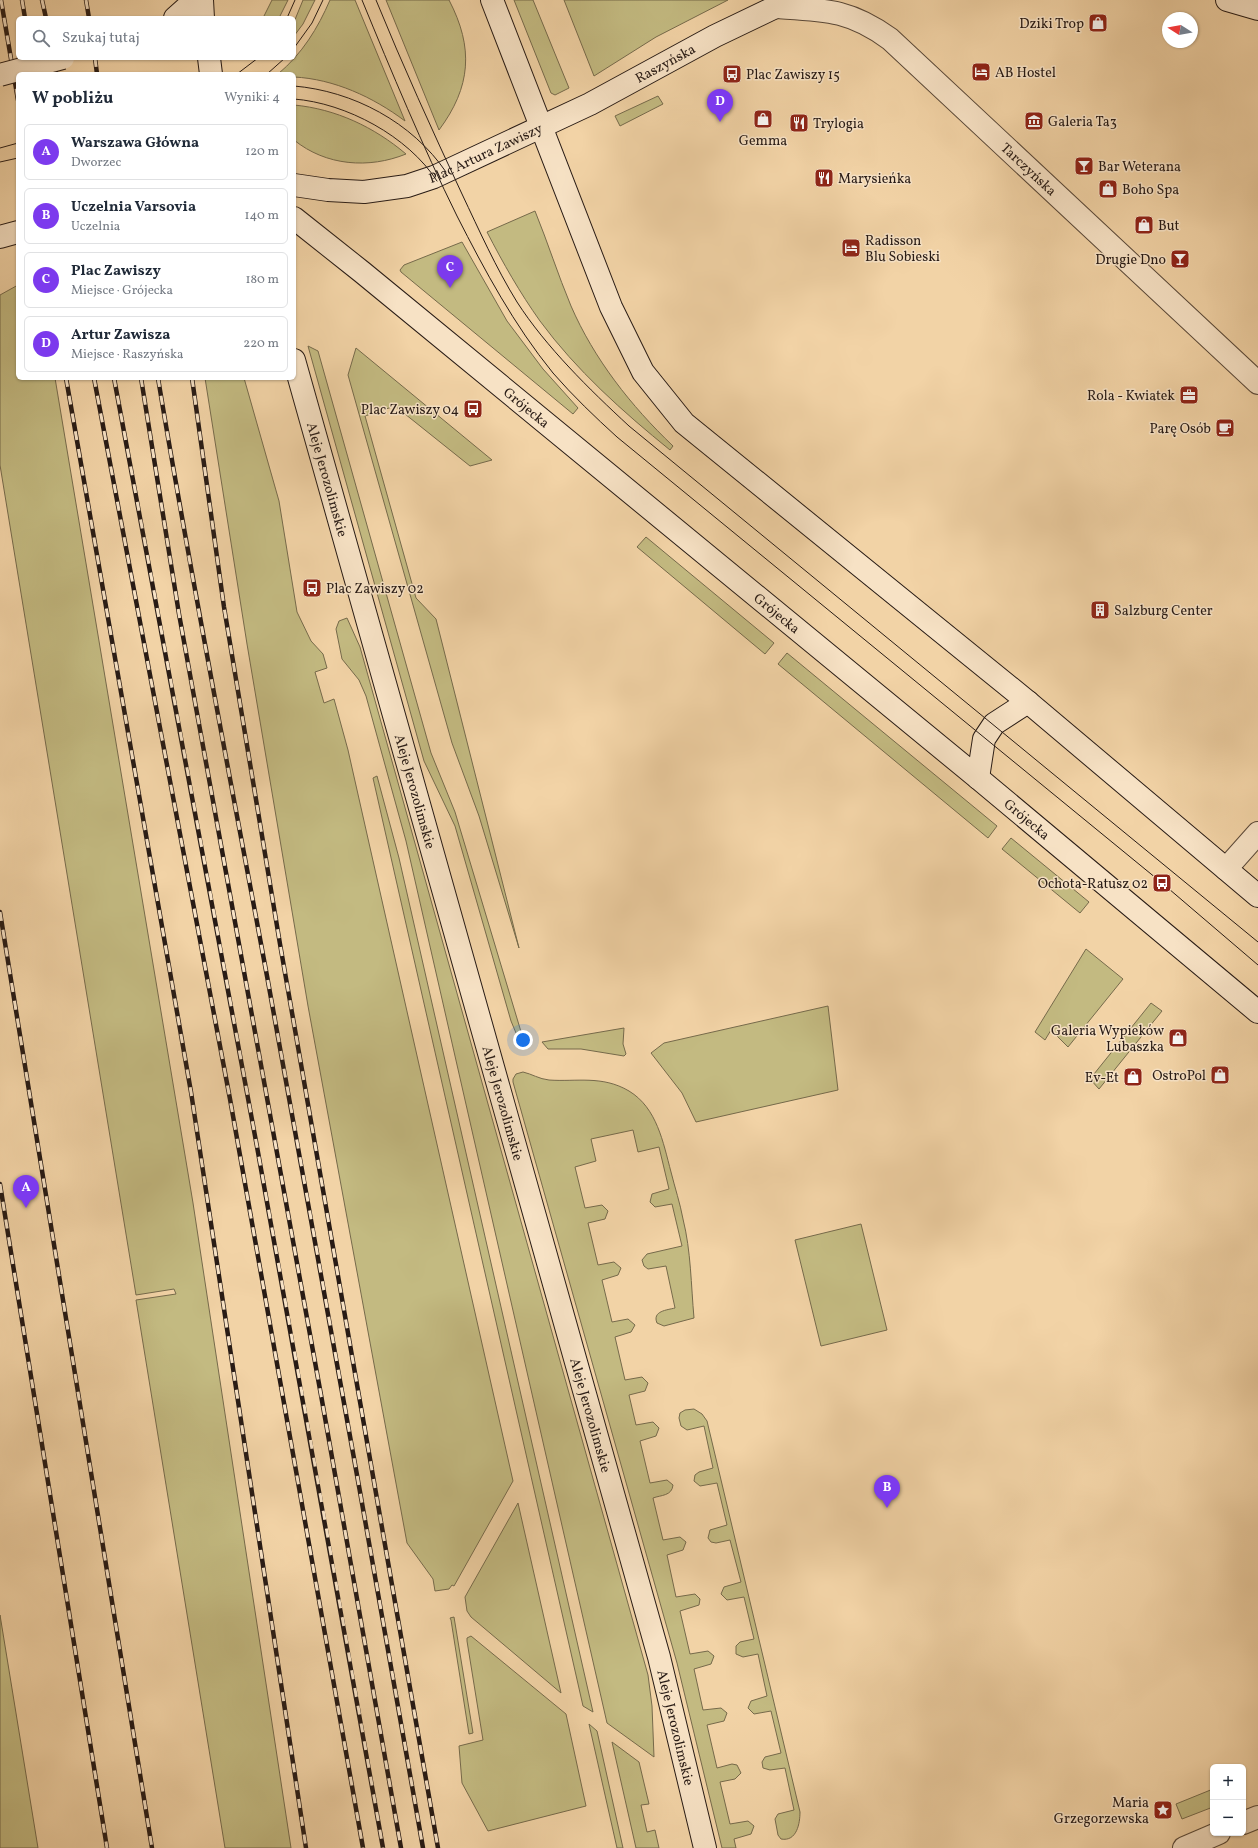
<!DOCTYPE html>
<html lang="pl">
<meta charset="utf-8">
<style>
body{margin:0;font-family:Vollkorn,serif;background:#f2f2f3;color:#1f2937}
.controls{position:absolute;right:12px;bottom:12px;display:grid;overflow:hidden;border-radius:6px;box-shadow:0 1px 3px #0004}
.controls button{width:36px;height:36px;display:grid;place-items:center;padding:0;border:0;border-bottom:1px solid #e0e1e3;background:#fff;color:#1f2937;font:20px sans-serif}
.compass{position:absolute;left:1162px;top:12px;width:36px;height:36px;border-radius:50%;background:#fff;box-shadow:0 1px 3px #0004;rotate:281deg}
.you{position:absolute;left:523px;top:1040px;width:14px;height:14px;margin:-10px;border:3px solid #fff;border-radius:50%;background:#1a73e8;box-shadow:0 0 0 6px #1a73e833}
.badge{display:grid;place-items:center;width:26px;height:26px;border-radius:50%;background:#7c3aed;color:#fff;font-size:13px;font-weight:700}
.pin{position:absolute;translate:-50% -33px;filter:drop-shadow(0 1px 2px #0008)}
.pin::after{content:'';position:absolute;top:21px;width:14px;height:12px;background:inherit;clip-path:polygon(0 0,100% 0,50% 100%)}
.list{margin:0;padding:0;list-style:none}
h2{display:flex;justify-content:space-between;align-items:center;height:52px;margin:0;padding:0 16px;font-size:17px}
h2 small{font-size:13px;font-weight:400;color:#747a83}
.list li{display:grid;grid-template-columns:26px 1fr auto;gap:12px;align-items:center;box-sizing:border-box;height:56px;margin:0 8px 8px;padding:0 8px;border:1px solid #e0e1e3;border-radius:6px}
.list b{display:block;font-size:15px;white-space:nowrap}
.list p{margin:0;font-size:13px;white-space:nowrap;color:#747a83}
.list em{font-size:13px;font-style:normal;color:#747a83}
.icon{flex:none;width:22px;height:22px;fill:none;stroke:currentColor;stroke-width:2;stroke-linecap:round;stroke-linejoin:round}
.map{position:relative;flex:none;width:1258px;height:1848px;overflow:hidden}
.search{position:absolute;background:#fff;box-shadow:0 1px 3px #0004;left:16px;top:16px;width:280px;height:44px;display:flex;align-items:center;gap:10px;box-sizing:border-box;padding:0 14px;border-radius:6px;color:#747a83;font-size:15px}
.panel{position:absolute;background:#fff;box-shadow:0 1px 3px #0004;left:16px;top:72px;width:280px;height:308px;border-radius:6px}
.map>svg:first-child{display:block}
.green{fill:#c3ba81;stroke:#766a4b}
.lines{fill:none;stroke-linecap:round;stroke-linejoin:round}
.minor-casing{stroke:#5a4939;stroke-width:24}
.secondary-casing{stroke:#281b15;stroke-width:24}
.minor{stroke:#f7e2c5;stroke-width:22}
.secondary{stroke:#f7e2c5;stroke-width:22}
.tram{stroke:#281b15;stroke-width:1}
.rail-casing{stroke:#281b15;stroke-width:4.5}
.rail{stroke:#f7e2c5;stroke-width:3;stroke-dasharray:9;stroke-linecap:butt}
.secondary-bridge-casing{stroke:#281b15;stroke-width:24;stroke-linecap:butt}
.secondary-bridge{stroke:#f7e2c5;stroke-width:22}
.labels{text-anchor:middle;stroke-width:3;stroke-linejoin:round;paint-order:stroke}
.poi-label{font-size:14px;fill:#281b15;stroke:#f7e2c5;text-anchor:start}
.street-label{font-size:14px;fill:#281b15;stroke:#f7e2c5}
</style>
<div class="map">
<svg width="1258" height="1848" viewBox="0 0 1258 1848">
<rect width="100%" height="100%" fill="#f2d3a6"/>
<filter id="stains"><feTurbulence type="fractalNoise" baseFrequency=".005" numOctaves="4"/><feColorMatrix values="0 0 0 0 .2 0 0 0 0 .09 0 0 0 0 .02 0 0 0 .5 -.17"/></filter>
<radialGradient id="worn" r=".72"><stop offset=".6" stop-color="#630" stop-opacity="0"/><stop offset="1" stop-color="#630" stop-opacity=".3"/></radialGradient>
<path class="green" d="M272,0h16l-9,18h-16z
M303,0h12l-12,24 -9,12v-14z
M330,0h25l50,121c-32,-24 -71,-42 -111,-44v-3h-16c24,-20 40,-46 52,-74z
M386,0h63c25,48 22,87 -10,130z
M514,0h19l36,88 -14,7 -4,-2z
M564,0h164l-72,37 -62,39z
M658,96l5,8 -43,22 -5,-10z
M294,105c42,4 80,22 112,49 -37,15 -80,12 -112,-14z
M535,211c13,32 23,64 36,95 23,53 60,100 102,140l-3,4c-47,-38 -94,-80 -130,-129 -20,-28 -37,-58 -53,-89z
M462,242l45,79 36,48 35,39 -5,6 -172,-142 -1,-2 4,-5z
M18,285v93h37l138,825 98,645h-66l-89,-548 40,-6 -2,-5 -38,6 -136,-830v-170z
M308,346l10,5 113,402 24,59 70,233 -9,-12 -5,-12 -56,-195 -31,-65z
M356,348l136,112 -22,6 -75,-60 -30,10 51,182 20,21 83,329 -40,-132 -27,-73 -104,-368z
M205,378h39l35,123 18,111 14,29 12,13 4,14 -12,4 9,31 10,-4 14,51 165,731 -59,105 -2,-1 -3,4 -14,2 -2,-12 -26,-36 -99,-537 -61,-362z
M646,537l128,106 -9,11 -128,-107z
M347,618l13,29 288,1028 4,31 2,51 -47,-34 -201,-882 -40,-145 -7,-16 -17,-21 -6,-30 3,-8z
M787,653l210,173 -9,12 -210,-174z
M377,776l22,82 194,854 -10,-6 -210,-928z
M1011,838l78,64 -9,11 -78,-64z
M1086,949l37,30 -55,68 -17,-17 -6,10 -10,-8z
M1151,1003l11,8 -63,78 -9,-10z
M828,1006l10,84 -142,32 -14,-29 -31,-40 13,-10z
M624,1028l-1,16 3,10 -2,2 -43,-7h-33l-6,-7z
M523,1072c9,2 16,7 26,8 27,2 53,-5 80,11 28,17 34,51 42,81 4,16 9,31 12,47 8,32 8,66 11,99l-30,8 -7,-3c-5,-12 10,-13 18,-15l-9,-42 -18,3 -4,-3 -2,-6 5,-6 35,-8 -10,-42 -17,3 -5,-5 2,-8 17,-5 -10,-42 -21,5 -5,-22 -42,9 5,22 -21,6 10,41 17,-3 6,6 -3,8 -17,4 10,42 16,-3 7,6 -3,7 -16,5 10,42 16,-3 7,6 -4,7 -16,5 10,43 17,-3 6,6 -3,8 -16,4 7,30 17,-3 6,6 -3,8 -16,5 10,42 17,-3 6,5c-1,11 -12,10 -20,13l10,42 17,-3 6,5 -3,8 -16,5 9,42 19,-3 5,5 -1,6 -19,6 10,43 18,-3 6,5 -3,8 -17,5 9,41 18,-2 6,5 -3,8 -17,4 10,43 15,-4 5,1 4,8 -6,6 -15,3 10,42 18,-3 6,5 -3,8 -17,5 2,9h-14l-45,-185 -164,-581v-3l3,-5z
M861,1224l26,106 -66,16 -26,-106z
M694,1409l8,5 5,7 93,391c0,11 -3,30 -19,27l-3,-4 -3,-16 3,-5 16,-4 -9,-42 -15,2 -7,-2 -1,-6 3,-5 16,-4 -10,-42 -17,3 -6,-6 3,-7 16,-5 -9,-42 -15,3 -7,-3v-8l4,-4 14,-3 -10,-42 -17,3 -6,-6 3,-7 17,-5 -11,-42 -14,3 -5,-1 -3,-4 2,-8 17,-5 -10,-42 -17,3 -6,-5 1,-6 4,-3 14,-4 -9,-42 -17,4 -6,-4 -2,-8 1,-5 5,-3z
M518,1503l43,190 -90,-76 -4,-6 -2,-14z
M0,1615l38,233h-38z
M454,1617l19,116 -4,1 -18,-114 -1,-2z
M471,1636l95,78 20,92 -98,25 -26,-48 -3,-37 24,-6 -16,-99v-3z
M589,1724l8,7 26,117h-6z
M612,1742l27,20 10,42 -8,1 6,27 8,-2 4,18h-23z
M1213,1789v18l-31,12 -6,-15z"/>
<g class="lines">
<defs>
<g id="minor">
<path id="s1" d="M775,7c49,3 74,2 115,32l368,344"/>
<path d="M1226,869l32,-36"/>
<path d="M1243,1823l15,-6"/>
<path d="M1184,1848l35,-15"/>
</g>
<g id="secondary">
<path d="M202,0l1,18"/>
<path d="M492,0l119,307 32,65 41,51 344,279 230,194"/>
<path d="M1227,0l31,9"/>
<path d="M175,18l20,-18"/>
<path d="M209,58l2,16"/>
<path id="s2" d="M294,185l34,5 36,2 43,-6 27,-9 156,-73 125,-68 75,-36"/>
<path id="s3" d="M294,218l68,54 616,506 280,234"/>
<path d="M0,237l18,-5"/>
<path id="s4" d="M294,360l365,1297 46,191"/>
<path d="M978,778l6,-39 10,-15 34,-22"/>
</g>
</defs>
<use href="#minor" class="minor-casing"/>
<use href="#secondary" class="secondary-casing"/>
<use href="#minor" class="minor"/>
<use href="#secondary" class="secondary"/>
<path class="tram" d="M362,0c30,73 60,145 95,216 28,55 57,109 96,157 20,23 42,44 64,64l545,446 96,82
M376,0c27,66 56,130 86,194 17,36 34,74 55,108 29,45 72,87 112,124l629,516
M287,18l8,-18
M294,48l18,-25 11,-23
M237,74l21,-16
M267,74l18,-16
M294,86c59,5 118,36 152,86
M294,99c52,4 114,37 143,82
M0,148l18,-5
M0,162l18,-4"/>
<defs>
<path id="rail" d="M1,0l17,100
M22,0l3,18
M42,0l4,18
M86,0l3,18
M33,58l3,16
M53,58l3,16
M95,58l2,16
M66,378l125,714 115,756
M94,378l136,721 133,749
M114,378c92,490 183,979 269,1470
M141,378l38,236 142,781 80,453
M158,378c33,200 72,399 109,598 53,291 105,581 156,872
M192,378l32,229 56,337 158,904
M0,912l152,936
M0,1184l107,664"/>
</defs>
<use href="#rail" class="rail-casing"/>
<use href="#rail" class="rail"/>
<defs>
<path id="secondary-bridge" d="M0,75l63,-17"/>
</defs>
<use href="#secondary-bridge" class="secondary-bridge-casing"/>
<use href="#secondary-bridge" class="secondary-bridge"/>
</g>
<defs>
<symbol id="shop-square" viewBox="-11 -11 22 22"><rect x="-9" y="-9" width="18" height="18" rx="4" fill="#8f2418" stroke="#f7e2c5"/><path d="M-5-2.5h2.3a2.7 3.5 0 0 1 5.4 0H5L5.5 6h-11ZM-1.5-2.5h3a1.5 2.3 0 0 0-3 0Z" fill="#fff"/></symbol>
<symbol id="hotel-square" viewBox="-11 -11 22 22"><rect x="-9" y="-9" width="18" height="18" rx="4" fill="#8f2418" stroke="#f7e2c5"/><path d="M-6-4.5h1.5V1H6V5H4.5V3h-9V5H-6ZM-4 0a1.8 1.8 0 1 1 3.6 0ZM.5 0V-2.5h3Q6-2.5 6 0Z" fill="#fff"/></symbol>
<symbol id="bus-square" viewBox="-11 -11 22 22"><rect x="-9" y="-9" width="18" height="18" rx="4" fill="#8f2418" stroke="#f7e2c5"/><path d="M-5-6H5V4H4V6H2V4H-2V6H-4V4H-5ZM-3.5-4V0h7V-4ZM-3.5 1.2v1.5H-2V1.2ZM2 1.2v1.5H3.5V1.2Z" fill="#fff"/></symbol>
<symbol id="museum-square" viewBox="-11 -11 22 22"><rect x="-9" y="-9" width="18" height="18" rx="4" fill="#8f2418" stroke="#f7e2c5"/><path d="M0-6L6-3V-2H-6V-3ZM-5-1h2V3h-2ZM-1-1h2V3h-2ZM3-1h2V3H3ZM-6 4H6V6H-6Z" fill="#fff"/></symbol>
<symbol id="restaurant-square" viewBox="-11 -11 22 22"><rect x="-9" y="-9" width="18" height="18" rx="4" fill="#8f2418" stroke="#f7e2c5"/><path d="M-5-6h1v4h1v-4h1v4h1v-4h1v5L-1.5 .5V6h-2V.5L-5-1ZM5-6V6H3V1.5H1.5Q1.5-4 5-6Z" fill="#fff"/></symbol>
<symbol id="bar-square" viewBox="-11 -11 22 22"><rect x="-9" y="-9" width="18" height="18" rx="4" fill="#8f2418" stroke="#f7e2c5"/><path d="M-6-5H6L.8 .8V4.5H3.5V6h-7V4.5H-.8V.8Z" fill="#fff"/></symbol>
<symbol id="office-square" viewBox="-11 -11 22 22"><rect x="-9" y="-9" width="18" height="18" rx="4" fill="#8f2418" stroke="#f7e2c5"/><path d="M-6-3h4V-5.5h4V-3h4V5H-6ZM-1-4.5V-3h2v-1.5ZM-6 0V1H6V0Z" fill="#fff"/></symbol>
<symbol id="cafe-square" viewBox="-11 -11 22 22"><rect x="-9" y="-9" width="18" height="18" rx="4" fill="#8f2418" stroke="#f7e2c5"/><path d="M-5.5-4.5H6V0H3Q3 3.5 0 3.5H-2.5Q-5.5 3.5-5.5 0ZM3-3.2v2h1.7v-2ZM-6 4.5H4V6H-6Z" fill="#fff"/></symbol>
<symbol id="building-square" viewBox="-11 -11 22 22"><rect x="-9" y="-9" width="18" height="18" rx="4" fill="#8f2418" stroke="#f7e2c5"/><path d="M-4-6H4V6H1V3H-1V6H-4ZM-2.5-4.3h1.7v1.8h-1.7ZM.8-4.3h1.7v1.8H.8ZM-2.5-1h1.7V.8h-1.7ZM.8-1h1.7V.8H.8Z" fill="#fff"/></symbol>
<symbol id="sight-square" viewBox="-11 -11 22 22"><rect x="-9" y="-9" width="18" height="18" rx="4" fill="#8f2418" stroke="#f7e2c5"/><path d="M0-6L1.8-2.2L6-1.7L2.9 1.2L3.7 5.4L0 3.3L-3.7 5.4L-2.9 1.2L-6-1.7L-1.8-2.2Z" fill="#fff"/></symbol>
</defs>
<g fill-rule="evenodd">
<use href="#shop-square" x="1087" y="12" width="22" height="22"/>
<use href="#hotel-square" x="970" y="61" width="22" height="22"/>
<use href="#bus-square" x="721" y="63" width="22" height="22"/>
<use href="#shop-square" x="752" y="108" width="22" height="22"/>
<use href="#museum-square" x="1023" y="110" width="22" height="22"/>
<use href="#restaurant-square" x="788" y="112" width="22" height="22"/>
<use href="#bar-square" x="1073" y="155" width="22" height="22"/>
<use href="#restaurant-square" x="813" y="167" width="22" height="22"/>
<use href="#shop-square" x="1097" y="178" width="22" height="22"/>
<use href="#shop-square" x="1133" y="214" width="22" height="22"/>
<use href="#hotel-square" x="840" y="237" width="22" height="22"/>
<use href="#bar-square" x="1169" y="248" width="22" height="22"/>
<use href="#office-square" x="1178" y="384" width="22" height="22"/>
<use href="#bus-square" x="462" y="398" width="22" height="22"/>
<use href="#cafe-square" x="1214" y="417" width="22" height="22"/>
<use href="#bus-square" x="301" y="577" width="22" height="22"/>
<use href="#building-square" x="1089" y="599" width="22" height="22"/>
<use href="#bus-square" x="1151" y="872" width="22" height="22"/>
<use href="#shop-square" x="1167" y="1027" width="22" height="22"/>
<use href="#shop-square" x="1209" y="1064" width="22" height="22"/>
<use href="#shop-square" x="1122" y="1066" width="22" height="22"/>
<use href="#sight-square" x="1152" y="1799" width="22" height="22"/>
</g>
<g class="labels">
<g class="poi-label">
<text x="1084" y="28" text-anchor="end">Dziki Trop</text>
<text x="995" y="77">AB Hostel</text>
<text x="746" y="79">Plac Zawiszy 15</text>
<text x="1048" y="126">Galeria Ta3</text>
<text x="813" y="128">Trylogia</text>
<text x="763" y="145" text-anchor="middle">Gemma</text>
<text x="1098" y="171">Bar Weterana</text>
<text x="838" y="183">Marysieńka</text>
<text x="1122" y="194">Boho Spa</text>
<text x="1158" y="230">But</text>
<text x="865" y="245">Radisson<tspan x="865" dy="16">Blu Sobieski</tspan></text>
<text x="1166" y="264" text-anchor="end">Drugie Dno</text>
<text x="1175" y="400" text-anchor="end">Rola - Kwiatek</text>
<text x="459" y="414" text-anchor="end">Plac Zawiszy 04</text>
<text x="1211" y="433" text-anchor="end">Parę Osób</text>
<text x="326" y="593">Plac Zawiszy 02</text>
<text x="1114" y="615">Salzburg Center</text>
<text x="1148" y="888" text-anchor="end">Ochota-Ratusz 02</text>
<text x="1164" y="1035" text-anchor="end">Galeria Wypieków<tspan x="1164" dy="16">Lubaszka</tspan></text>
<text x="1206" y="1080" text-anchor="end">OstroPol</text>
<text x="1119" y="1082" text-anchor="end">Ev-Et</text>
<text x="1149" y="1807" text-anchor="end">Maria<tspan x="1149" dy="16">Grzegorzewska</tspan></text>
</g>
<g class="street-label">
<text dy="5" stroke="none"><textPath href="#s2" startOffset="400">Raszyńska</textPath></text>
<text dy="5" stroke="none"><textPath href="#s2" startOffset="199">Plac Artura Zawiszy</textPath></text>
<text dy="5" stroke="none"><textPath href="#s1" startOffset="312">Tarczyńska</textPath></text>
<text dy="5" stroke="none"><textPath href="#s3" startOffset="300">Grójecka</textPath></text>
<text dy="5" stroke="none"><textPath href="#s4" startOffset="124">Aleje Jerozolimskie</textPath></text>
<text dy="5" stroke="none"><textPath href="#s3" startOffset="624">Grójecka</textPath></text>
<text dy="5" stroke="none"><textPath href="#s4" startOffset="448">Aleje Jerozolimskie</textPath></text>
<text dy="5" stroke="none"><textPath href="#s3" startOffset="948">Grójecka</textPath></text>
<text dy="5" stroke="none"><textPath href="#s4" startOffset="772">Aleje Jerozolimskie</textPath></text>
<text dy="5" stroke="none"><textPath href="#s4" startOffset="1096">Aleje Jerozolimskie</textPath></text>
<text dy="5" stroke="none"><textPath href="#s4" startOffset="1420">Aleje Jerozolimskie</textPath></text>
</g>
</g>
<rect width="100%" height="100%" filter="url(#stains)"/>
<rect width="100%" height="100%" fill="url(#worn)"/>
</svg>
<div class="controls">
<button>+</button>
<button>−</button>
</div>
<svg class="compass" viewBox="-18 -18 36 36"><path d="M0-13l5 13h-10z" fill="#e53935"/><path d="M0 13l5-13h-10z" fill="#747a83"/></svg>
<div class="you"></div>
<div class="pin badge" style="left:26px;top:1208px">A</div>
<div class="pin badge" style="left:887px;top:1508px">B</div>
<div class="pin badge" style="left:450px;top:288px">C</div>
<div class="pin badge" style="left:720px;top:122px">D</div>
<div class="search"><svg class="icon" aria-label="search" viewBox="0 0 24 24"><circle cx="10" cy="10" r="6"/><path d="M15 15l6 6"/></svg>Szukaj tutaj</div>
<section class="panel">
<h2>W pobliżu<small>Wyniki: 4</small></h2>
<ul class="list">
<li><span class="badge">A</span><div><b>Warszawa Główna</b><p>Dworzec</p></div><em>120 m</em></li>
<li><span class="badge">B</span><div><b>Uczelnia Varsovia</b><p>Uczelnia</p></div><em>140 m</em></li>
<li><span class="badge">C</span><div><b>Plac Zawiszy</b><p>Miejsce · Grójecka</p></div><em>180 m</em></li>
<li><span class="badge">D</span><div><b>Artur Zawisza</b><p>Miejsce · Raszyńska</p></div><em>220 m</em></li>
</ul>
</section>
</div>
